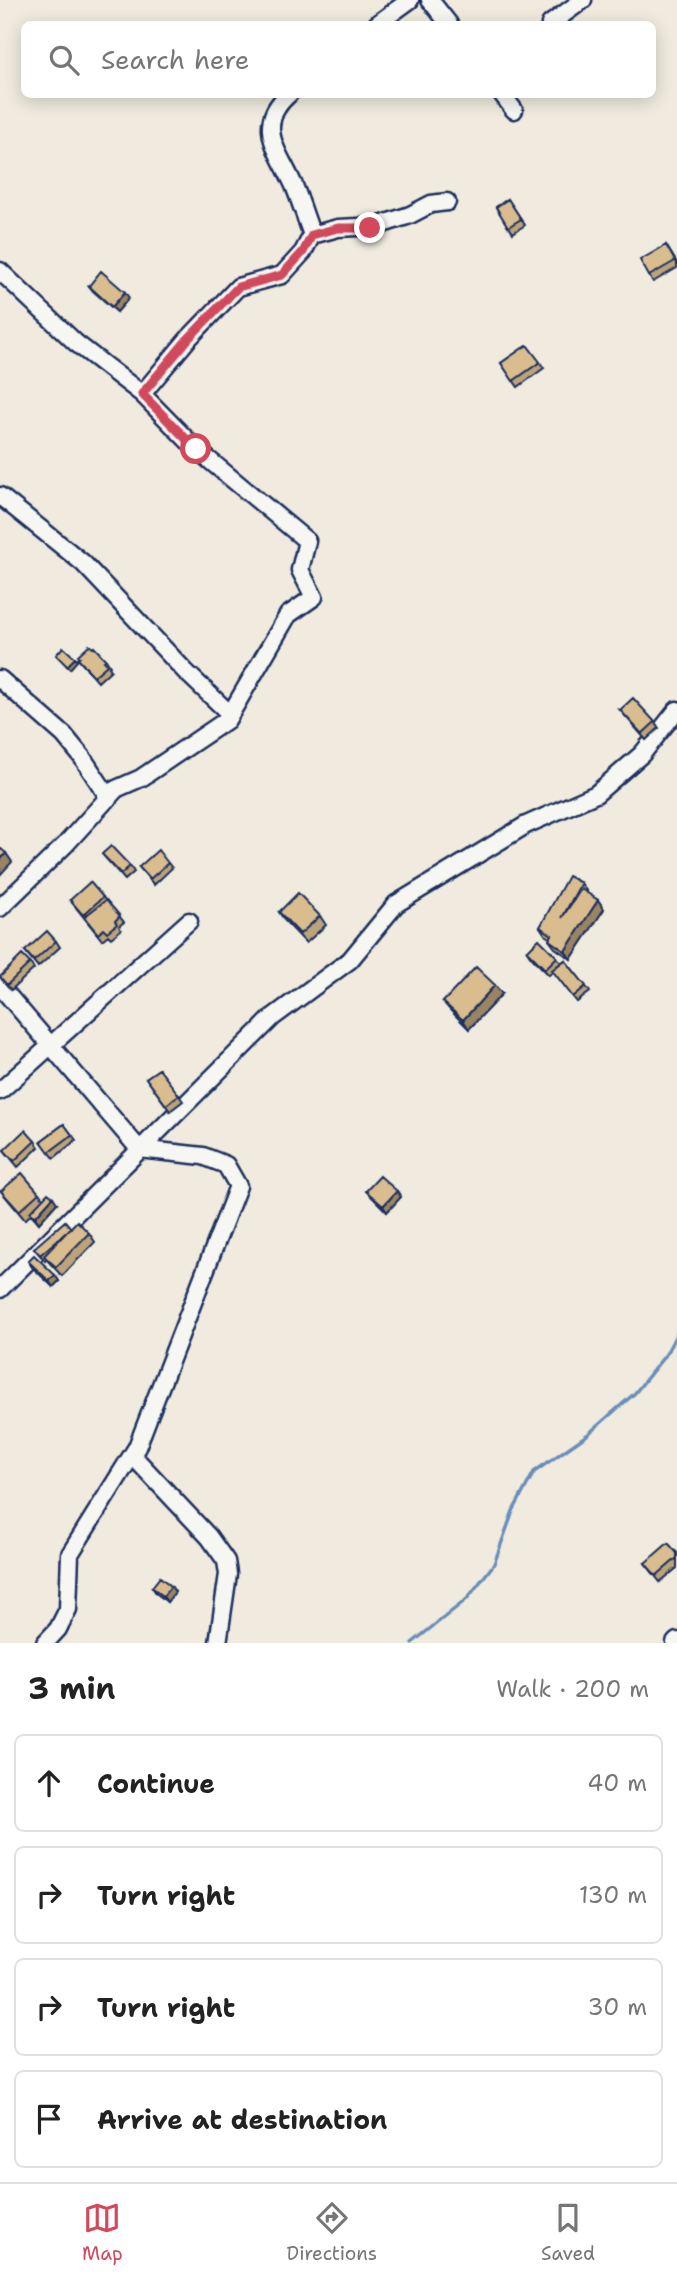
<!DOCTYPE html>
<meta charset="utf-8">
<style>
body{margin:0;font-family:"Shantell Sans",sans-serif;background:#f6f6f6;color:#222}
.stop{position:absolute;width:21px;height:21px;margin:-16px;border:5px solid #d1495b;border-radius:50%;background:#fff}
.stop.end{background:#d1495b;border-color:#fff;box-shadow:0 2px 7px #0008}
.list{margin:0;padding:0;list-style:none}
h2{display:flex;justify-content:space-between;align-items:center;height:91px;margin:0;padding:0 28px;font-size:30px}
h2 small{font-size:23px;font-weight:400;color:#767676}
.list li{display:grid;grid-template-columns:46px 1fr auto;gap:21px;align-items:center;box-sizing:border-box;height:98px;margin:0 14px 14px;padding:0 14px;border:2px solid #e0e0e0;border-radius:10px}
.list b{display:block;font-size:26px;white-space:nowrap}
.list em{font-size:23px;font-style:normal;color:#767676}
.icon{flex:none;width:38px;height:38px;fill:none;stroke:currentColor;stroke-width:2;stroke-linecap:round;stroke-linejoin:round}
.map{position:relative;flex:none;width:677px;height:1643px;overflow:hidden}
.search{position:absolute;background:#fff;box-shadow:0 4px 18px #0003;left:21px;right:21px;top:21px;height:77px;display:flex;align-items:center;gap:18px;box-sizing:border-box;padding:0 24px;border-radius:10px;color:#767676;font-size:26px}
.sheet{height:539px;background:#fff}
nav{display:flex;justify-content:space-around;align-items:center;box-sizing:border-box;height:98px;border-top:2px solid #e0e0e0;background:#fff;font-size:19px;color:#767676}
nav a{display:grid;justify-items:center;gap:4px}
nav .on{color:#d1495b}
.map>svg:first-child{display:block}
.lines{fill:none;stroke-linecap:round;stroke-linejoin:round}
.stream{stroke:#678eba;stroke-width:3.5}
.street-casing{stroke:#1b2f5e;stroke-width:21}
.street{stroke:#f6f6f2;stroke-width:16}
.wall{fill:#bba37a;stroke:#1b2f5e;stroke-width:2}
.shaded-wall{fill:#998463;stroke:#1b2f5e;stroke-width:2}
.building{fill:#dabd8e;stroke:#1b2f5e;stroke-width:2}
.route{stroke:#d1495b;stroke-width:9}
</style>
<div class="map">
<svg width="677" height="1643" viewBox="0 0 677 1643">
<rect width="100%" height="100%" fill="#f0ebde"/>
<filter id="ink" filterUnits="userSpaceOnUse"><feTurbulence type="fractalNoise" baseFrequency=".0143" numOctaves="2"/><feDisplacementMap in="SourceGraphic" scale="14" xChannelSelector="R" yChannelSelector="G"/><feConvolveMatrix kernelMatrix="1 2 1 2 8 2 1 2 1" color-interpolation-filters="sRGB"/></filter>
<g filter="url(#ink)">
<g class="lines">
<path class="stream" d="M412,1643l55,-44 27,-35 19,-53 21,-39 53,-37 48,-42 31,-39 11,-21"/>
<defs>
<path id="street" d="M430,0l19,24
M377,24l33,-24
M550,24l33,-24
M502,94l12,16
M312,235l26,-7 39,-2 33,-11 21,-11 16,-2
M0,271l76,72 66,51 54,55 111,92 -7,29 14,27 -26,18 -61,105 -86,58 -25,11 -51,56 -65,63
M142,394l46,-55 50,-52 44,-12 21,-23 9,-17c-6,-16 -11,-32 -17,-47 -14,-34 -43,-62 -6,-94
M0,496l83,67 102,108 45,43
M0,679l64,56 18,22 27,41
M0,986l139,163 64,7 23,9 12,21 -101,261 -67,107 -2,55 -10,20 -13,14
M0,1091l189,-170
M0,1289l273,-272 77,-57 46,-56 130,-79 70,-31 46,-40 35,-44
M132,1455l77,82 17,24 2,13 -10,69
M675,1643l2,-2"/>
</defs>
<use href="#street" class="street-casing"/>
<use href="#street" class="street"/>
</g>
<path class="wall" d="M508,199l17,26 -12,8 -17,-26z
M666,245l11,18v5l-24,14 -4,-6z
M89,286l40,12 -12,14 -24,-21z
M527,345l17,23 -26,19 -17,-24z
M78,659l28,1 4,6 -1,1 2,3 -13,12z
M620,710l35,12 4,6 -13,12z
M102,854l28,12 4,6 -9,8z
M168,863l4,5 -18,17 -15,-18z
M587,892l-1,1 12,7 6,9 -33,50 -16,-11 -6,-8 1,-2 -4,-2 -6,-9z
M103,897l2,3h1l18,22 -5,4 2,4 -10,8 -3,-3 -6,5 -32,-40z
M279,912l41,4 6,9 -20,18 -21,-22z
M56,941l4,6 -22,20 -13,-16z
M527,951l30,6 4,6 -5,4 9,-7 25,32 -13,10 -24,-31 -4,4 -18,-18z
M30,963l4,6 -23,21 -11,-13z
M502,994l-33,35 -19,-19 -7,-8z
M159,1069l24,32 -13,10 -24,-33z
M64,1124l12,16 -22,18 -13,-17z
M35,1141l4,6 -21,20 -14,-17z
M1,1191l38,2 4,5 14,5 -18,20 -8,-9 -6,6z
M366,1191h31l4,6 -14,15z
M71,1228l18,5 6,9 -33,34 -16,-17 -1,2 -11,-13z
M28,1261l27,14 4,6 -6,6 -21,-20z
M677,1553v15l-17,14 -15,-19z
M171,1586l4,6 -8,10 -11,-9 -4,-6z"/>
<path class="shaded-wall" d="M125,292l4,6 -12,14 -5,-5z
M75,658l2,3 -7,8 -3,-3z
M6,853l6,9 -12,13v-15z
M581,883l6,9 -19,34 -6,-8z
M598,900l6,9 -33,50 -6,-8z
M495,985l7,9 -33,35 -6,-9z
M397,1191l4,6 -14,15 -4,-6z
M53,1197l4,6 -18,20 -4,-6z
M55,1275l4,6 -6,6 -4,-6z
M171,1586l4,6 -8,10 -4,-6z"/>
<path class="building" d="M508,199l13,20 -13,8 -12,-20z
M666,245l9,16 -26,15 -9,-16z
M101,271l24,21 -13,15 -23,-21z
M527,345l13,17 -27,19 -12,-18z
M89,645l4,3 1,-1 12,13 -2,1 3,4 -13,11 -16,-17 2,-2 -2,-2z
M63,647l12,11 -8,8 -11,-11z
M633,698l22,24 -13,12 -22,-24z
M111,846l19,20 -9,8 -19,-20z
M0,848l6,5 -6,7z
M158,850l10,13 -18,16 -11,-12z
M568,876l13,7 -19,35 19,-29 17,11 -33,51 -16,-11 3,-5 -12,-8z
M90,882l13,15 -20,18 -13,-15z
M298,893l22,23 -20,18 -21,-22z
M106,900l14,16 -5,5 2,3 -10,8 -3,-3 -6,5 -14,-17z
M47,931l9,10 -22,20 -9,-10z
M539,939l18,18 -12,12 -18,-18z
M22,955l8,8 -23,22 -7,-8z
M565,960l21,26 -13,11 -21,-27z
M476,967l19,18 -32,35 -20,-18z
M159,1069l20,26 -13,10 -20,-27z
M64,1124l8,11 -23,17 -8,-11z
M25,1130l10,11 -21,20 -10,-11z
M22,1173l17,20 -20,18 -18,-20z
M380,1176l17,15 -14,15 -17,-15z
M48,1193l5,4 -18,20 -5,-5z
M65,1221l6,7 -31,27 -6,-7z
M77,1221l12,12 -33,34 -12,-11z
M34,1255l21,20 -6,6 -21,-20z
M668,1543l9,10v5l-21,18 -11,-13z
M160,1577l11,9 -8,10 -11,-9z"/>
</g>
<g class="lines" filter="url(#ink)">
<path class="route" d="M196,449l-54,-55 46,-55 50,-52 44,-12 21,-23 9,-17 26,-7h32"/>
</g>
</svg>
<div class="stop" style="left:196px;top:449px"></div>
<div class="stop end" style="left:370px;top:228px"></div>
<div class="search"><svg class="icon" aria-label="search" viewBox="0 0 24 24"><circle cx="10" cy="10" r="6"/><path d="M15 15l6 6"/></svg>Search here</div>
</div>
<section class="sheet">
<h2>3 min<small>Walk · 200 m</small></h2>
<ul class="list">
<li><svg class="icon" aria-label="ahead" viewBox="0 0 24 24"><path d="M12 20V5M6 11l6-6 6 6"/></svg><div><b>Continue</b></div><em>40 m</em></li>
<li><svg class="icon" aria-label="right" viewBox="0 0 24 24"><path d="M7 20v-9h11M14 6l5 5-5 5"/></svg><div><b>Turn right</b></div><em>130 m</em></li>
<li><svg class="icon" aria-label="right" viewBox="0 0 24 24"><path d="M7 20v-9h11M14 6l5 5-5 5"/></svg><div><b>Turn right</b></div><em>30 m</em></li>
<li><svg class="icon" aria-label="arrive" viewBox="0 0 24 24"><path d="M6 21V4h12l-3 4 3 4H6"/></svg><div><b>Arrive at destination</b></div></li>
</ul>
</section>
<nav>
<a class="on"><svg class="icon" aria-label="map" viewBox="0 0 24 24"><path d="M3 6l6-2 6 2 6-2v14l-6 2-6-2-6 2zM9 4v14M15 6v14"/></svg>Map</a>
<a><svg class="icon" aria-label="directions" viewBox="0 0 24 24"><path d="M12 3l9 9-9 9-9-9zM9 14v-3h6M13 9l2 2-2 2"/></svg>Directions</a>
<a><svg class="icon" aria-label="saved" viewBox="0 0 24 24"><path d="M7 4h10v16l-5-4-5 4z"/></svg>Saved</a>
</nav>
